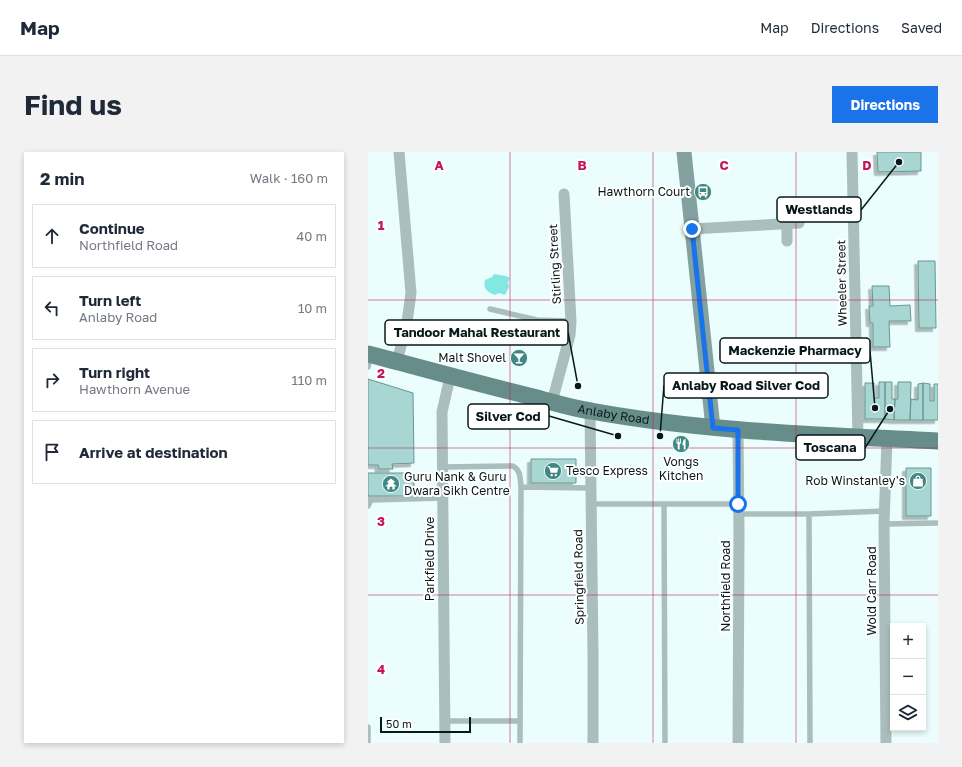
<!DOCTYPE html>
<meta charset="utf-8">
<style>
body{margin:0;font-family:"Golos Text",sans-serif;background:#f2f2f3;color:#1f2937}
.controls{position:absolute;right:12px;bottom:12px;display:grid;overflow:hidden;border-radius:0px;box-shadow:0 2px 6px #0003}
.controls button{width:36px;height:36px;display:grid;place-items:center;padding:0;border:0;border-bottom:1px solid #e0e1e3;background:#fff;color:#1f2937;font:20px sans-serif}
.scale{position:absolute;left:12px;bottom:10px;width:91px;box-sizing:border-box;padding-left:4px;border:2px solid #071918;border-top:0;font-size:11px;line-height:14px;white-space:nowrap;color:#071918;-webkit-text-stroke:3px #fff;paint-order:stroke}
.stop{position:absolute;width:12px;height:12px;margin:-9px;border:3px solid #1a73e8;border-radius:50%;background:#fff}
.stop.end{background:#1a73e8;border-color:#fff;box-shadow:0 1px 4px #0008}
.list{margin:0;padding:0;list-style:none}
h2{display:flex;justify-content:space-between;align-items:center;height:52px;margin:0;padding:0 16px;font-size:17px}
h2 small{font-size:13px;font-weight:400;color:#747a83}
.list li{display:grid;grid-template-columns:26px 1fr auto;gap:12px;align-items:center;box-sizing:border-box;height:64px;margin:0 8px 8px;padding:0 8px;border:1px solid #e0e1e3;border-radius:0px}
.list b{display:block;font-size:15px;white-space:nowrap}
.list p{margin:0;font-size:13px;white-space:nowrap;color:#747a83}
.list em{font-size:13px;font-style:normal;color:#747a83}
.icon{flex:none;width:22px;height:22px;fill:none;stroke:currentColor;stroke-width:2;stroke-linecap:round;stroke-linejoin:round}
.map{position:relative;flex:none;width:570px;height:591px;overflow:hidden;border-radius:0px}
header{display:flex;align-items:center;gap:24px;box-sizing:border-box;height:56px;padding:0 20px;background:#fff;border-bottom:1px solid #e0e1e3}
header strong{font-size:19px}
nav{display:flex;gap:22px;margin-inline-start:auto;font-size:14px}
.intro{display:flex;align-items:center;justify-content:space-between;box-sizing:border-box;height:96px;padding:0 24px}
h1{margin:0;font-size:28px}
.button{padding:10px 18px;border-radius:0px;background:#1a73e8;color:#fff;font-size:14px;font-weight:700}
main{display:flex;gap:24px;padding:0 24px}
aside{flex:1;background:#fff;border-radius:0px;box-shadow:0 2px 6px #0003}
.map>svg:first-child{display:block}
.green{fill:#83e8e2}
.building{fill:#a7d6d3;stroke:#699693;filter:url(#shadow)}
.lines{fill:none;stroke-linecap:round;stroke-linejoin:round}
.lane{stroke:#aabebd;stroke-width:5.5}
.street{stroke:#aabebd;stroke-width:11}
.secondary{stroke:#83a29f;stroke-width:15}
.primary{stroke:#678d8a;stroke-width:17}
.route{stroke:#1a73e8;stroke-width:5}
.grid{fill:none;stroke:#c2185b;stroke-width:1;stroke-opacity:0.55}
.labels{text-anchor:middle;stroke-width:4;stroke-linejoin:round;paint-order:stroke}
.poi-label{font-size:12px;fill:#071918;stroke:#fff;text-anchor:end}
.street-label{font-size:12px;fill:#071918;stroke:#fff}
.grid-label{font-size:13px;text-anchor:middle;font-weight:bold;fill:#c2185b;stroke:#fff;stroke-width:4;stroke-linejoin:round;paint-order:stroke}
.leader{fill:none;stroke:#071918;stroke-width:1.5}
.callout-dot{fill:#071918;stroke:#fff;stroke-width:1.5}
.callout{fill:#fff;stroke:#071918;stroke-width:1.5}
.callout-label{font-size:13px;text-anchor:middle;font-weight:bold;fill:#071918}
</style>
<header>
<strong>Map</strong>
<nav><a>Map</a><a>Directions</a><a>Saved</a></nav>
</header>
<div class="intro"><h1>Find us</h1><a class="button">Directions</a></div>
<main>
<aside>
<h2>2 min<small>Walk · 160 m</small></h2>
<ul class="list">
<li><svg class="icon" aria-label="ahead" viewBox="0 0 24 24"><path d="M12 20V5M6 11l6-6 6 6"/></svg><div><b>Continue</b><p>Northfield Road</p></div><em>40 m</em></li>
<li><svg class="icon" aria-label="left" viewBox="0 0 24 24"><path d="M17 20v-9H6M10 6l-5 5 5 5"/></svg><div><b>Turn left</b><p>Anlaby Road</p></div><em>10 m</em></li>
<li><svg class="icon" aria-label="right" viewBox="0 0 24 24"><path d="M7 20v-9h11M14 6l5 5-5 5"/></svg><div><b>Turn right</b><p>Hawthorn Avenue</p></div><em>110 m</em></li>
<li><svg class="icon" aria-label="arrive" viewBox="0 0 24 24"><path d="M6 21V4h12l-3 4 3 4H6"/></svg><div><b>Arrive at destination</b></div></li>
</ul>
</aside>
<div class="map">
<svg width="570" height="591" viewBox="0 0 570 591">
<defs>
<filter id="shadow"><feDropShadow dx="-3.5" dy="3.5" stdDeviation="0" flood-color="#0004"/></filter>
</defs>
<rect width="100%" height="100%" fill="#ebfdfc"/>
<path class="green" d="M126,122l12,2 4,2 -2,4 1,5 -4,8 -6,-2 -4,2c-8,-3 -12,-6 -10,-15l7,-3z"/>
<path class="building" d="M509,0h44v19l-43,1z
M550,109h17l1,67h-17z
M504,134h17l1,20 20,-1 1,16h-22l1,26h-17v-24h-3l-1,-17h4z
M0,227l45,14 1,70 -22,1 1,5h-14l-1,-4h-10z
M511,230h6v37h-20v-36h9v15h5z
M517,230h7v17h3l-1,21 -9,-1z
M530,230h13l-1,38h-16l1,-21h3z
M555,231v37h-13l1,-21 7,1v-16z
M555,231l7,1v17h4v-17h4v36h-15z
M163,307h45v24h-45z
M538,316h25v48h-25z
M0,321h46v23h-46z"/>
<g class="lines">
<path class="lane" d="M122,157l47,11 34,1
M0,215l2,-10
M75,315l70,-1c8,5 7,12 8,21
M223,352h73
M0,354l3,-6 72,-2
M371,362h70l76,-3
M441,362l1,229
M516,372l54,-1
M76,569h76
M0,575v16
M152,591l1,-256 70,1
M297,591l-1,-239h74"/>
<path class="street" d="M484,0l6,286
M419,71v18
M324,77l107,-6
M29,210l10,-40 4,-29 -12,-141
M184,250l18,-67 1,-14 -7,-127
M222,259l3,242v90
M77,591l-3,-331 8,-35
M370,591l1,-209 -1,-104
M518,591l-2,-219 3,-86"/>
<path class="secondary" d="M316,0l29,276"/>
<path class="primary" id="s1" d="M0,202c54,14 107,29 161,42 21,5 41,12 62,15 115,21 231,24 347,30"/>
</g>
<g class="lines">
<path class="route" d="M324,77l21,199 25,2v74"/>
</g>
<path class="grid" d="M142,0v591M285,0v591M428,0v591M0,148h570M0,296h570M0,443h570"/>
<defs>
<symbol id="bus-disc" viewBox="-11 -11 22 22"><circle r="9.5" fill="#408884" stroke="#fff"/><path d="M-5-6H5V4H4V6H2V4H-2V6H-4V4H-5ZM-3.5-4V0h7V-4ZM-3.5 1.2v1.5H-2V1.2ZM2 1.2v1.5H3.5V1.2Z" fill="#fff"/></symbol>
<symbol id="bar-disc" viewBox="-11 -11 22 22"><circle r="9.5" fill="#408884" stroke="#fff"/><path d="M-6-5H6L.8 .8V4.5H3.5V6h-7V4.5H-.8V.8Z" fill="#fff"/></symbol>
<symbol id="restaurant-disc" viewBox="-11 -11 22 22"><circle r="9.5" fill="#408884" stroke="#fff"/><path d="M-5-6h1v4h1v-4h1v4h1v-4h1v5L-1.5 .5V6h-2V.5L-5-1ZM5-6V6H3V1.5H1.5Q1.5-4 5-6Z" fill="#fff"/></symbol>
<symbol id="supermarket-disc" viewBox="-11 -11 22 22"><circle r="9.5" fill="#408884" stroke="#fff"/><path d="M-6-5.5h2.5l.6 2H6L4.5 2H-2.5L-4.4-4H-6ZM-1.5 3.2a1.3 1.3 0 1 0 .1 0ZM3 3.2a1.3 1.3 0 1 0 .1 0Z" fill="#fff"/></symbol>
<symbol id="shop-disc" viewBox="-11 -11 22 22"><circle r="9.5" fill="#408884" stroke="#fff"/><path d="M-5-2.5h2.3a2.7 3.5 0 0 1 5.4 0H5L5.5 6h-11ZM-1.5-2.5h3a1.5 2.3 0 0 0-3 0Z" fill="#fff"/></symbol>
<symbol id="temple-disc" viewBox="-11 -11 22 22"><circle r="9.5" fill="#408884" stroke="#fff"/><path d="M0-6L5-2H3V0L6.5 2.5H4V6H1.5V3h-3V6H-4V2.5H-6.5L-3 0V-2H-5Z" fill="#fff"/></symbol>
</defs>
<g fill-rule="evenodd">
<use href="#bus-disc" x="325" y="30" width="20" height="20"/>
<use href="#bar-disc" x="141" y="196" width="20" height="20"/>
<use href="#restaurant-disc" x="303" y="282" width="20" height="20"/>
<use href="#supermarket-disc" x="175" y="309" width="20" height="20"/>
<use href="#shop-disc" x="540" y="319" width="20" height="20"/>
<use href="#temple-disc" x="13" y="322" width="20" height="20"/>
</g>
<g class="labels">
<g class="poi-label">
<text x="322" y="44">Hawthorn Court</text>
<text x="138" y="210">Malt Shovel</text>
<text x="313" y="314" text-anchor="middle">Vongs<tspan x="313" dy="14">Kitchen</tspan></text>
<text x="198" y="323" text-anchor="start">Tesco Express</text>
<text x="36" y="329" text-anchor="start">Guru Nank &amp; Guru<tspan x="36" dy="14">Dwara Sikh Centre</tspan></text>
<text x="537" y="333">Rob Winstanley's</text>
</g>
<g class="street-label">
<text transform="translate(187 112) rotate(-93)" y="4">Stirling Street</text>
<text transform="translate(474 131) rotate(-91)" y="4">Wheeler Street</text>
<text dy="4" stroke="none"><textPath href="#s1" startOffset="253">Anlaby Road</textPath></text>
<text transform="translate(62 407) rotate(-90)" y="4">Parkfield Drive</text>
<text transform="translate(211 425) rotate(-91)" y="4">Springfield Road</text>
<text transform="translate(358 434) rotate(-90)" y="4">Northfield Road</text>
<text transform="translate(504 439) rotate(-90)" y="4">Wold Carr Road</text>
</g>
</g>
<g class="grid-label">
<text x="71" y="18">A</text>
<text x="214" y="18">B</text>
<text x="356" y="18">C</text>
<text x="499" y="18">D</text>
<text x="13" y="78">1</text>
<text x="13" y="226">2</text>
<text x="13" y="374">3</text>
<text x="13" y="522">4</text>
</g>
<path class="leader" d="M531 10L493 58M210 234L200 180M507 256L502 199M292 284L296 233M250 284L181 264M522 257L497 296"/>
<g class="callout-dot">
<circle cx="531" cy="10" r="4"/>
<circle cx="210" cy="234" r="4"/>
<circle cx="507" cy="256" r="4"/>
<circle cx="292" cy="284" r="4"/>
<circle cx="250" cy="284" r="4"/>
<circle cx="522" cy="257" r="4"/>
</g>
<g class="callout">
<rect x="409" y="45" width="84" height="25" rx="4"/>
<rect x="17" y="168" width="183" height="25" rx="4"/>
<rect x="352" y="186" width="150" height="25" rx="4"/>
<rect x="296" y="221" width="164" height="25" rx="4"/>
<rect x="100" y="252" width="81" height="25" rx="4"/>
<rect x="428" y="283" width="69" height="25" rx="4"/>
</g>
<g class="callout-label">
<text x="451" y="62">Westlands</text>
<text x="109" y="185">Tandoor Mahal Restaurant</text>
<text x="427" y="203">Mackenzie Pharmacy</text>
<text x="378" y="238">Anlaby Road Silver Cod</text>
<text x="140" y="269">Silver Cod</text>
<text x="462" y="300">Toscana</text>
</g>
</svg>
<div class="controls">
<button>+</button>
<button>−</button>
<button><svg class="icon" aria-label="layers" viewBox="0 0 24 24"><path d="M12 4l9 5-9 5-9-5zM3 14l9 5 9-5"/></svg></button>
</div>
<div class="scale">50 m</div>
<div class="stop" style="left:370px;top:352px"></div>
<div class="stop end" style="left:324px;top:77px"></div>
</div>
</main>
